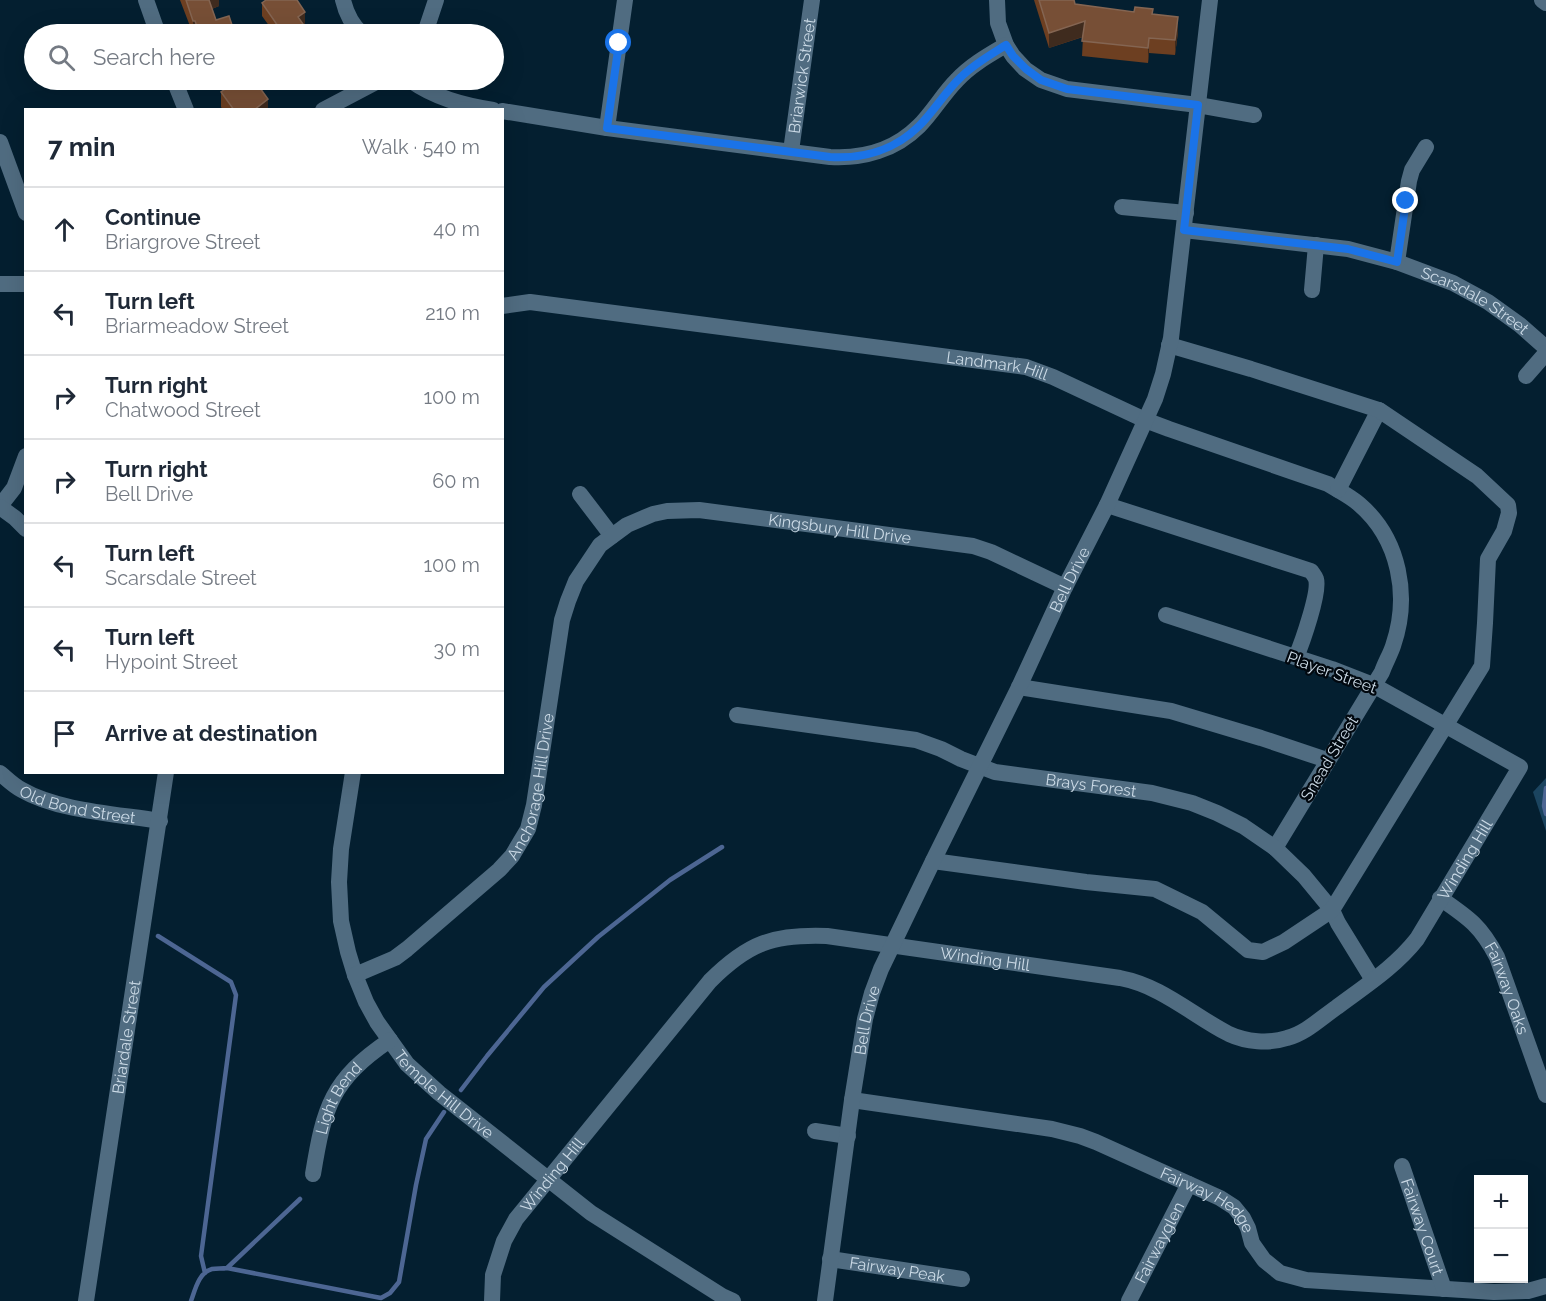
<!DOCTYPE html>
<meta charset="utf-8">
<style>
body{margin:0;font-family:Raleway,sans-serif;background:#f6f6f7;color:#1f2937}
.controls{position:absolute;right:18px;bottom:18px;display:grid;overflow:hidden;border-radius:0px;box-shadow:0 6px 24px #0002}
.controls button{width:54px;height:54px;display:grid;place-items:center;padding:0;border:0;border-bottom:2px solid #e0e1e3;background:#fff;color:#1f2937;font:30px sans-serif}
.stop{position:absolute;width:18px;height:18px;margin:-14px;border:4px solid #1a73e8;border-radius:50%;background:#fff}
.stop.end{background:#1a73e8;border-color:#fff;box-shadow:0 2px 6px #0008}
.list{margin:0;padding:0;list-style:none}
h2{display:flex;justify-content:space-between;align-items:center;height:78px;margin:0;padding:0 24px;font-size:26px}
h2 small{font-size:20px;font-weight:400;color:#747a83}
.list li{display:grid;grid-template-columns:39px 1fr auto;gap:18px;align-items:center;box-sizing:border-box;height:84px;padding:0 24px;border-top:2px solid #e0e1e3}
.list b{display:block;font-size:22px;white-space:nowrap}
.list p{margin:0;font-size:20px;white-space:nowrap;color:#747a83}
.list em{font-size:20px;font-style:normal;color:#747a83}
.icon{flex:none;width:33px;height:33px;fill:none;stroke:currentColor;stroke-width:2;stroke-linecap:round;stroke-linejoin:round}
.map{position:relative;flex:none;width:1546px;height:1301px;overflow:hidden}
.search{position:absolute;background:#fff;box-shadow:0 6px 24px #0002;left:24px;top:24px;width:480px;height:66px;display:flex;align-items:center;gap:15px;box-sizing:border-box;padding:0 21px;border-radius:33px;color:#747a83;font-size:22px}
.panel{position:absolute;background:#fff;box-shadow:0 6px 24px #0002;left:24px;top:108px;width:480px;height:666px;border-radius:0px}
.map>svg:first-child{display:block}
.green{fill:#1b445f}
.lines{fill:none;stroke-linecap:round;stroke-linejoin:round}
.stream{stroke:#4d6693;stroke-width:4.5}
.minor{stroke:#506c81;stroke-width:16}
.wall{fill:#6d3f21}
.shaded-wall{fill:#3f2b1e}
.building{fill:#774f36;stroke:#846552;stroke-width:1.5}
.route{stroke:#1a73e8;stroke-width:8}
.labels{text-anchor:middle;stroke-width:4.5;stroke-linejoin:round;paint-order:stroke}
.street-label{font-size:16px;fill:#cbdae6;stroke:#01080f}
</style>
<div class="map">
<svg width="1546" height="1301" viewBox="0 0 1546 1301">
<rect width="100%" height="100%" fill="#041f30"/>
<path class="green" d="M1546,778v53l-13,-39z"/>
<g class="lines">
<path class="stream" d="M1546,788l-2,18 2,8
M158,936l73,46 5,13 -35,261 4,17
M461,1090l26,-34 57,-69 54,-50 72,-57 52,-33
M227,1268l73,-69
M191,1301c4,-11 8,-29 21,-32 5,-1 10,0 15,-1l154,30 9,-5 9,-11 17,-97 10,-46 18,-27"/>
<g class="minor">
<path d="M146,0l12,34"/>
<path d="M343,0c3,13 9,25 19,34"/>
<path d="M997,0l1,23 8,22 7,11 12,13 16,11 26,9 131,16 56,10"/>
<path d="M1542,0l4,3"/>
<path d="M423,34l4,-7 9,-27"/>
<path d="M174,80l12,30"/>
<path d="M410,80c25,18 53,25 83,30"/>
<path d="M323,110l57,-30"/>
<path d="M502,111l105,17 223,29c33,2 65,-7 89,-31 14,-14 24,-32 38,-46 14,-15 32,-25 49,-35"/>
<path d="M607,128l18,-128"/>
<path d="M0,142l26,71"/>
<path id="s1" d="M791,151l21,-151"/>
<path d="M1122,207l64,6"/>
<path id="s2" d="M1184,230l164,19 49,13 56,21 35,19 32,23 26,23"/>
<path d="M1397,262l12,-81 3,-11 14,-23"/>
<path d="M0,284h26"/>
<path d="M1312,290l4,-45"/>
<path id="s3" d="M502,306l28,-4 496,65 27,10 92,43 24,9 159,55c11,7 22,12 31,20 41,35 51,93 34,142 -3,9 -8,17 -11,26l-107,176"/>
<path d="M1526,376l20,-23"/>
<path d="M1338,490l41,-80"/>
<path d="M580,494l32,42"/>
<path d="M1107,505l204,66c2,3 4,5 5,8 4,13 -14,64 -20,78"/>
<path d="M0,506l14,-18 12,-32"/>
<path d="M0,507l15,11 11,11"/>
<path d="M1019,687l152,24 90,27 66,22"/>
<path id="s4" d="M737,715l179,25 25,9 20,10 34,13 157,21 40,10 25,10 26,13 32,22 29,28 28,34 6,13 35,57"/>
<path id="s5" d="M353,772l-12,77 -2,33 2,39 7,31 7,23 11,27 11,20 30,42 32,29 152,120 131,83 11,5"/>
<path id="s6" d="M0,773c7,6 14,13 22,17 36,21 96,24 138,31"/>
<path d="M933,861l153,21 69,7 47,23 46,38 15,2 21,-10 48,-32 150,-244 3,-43 3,-64 16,-28 5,-18 -1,-8 -31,-29 -98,-66 -128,-41 -82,-24"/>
<path id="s7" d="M1440,898c29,20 41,28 57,59l49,138"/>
<path id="s8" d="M355,975l40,-17 12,-9 92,-79 13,-14 16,-27 6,-24 28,-185 6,-19 8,-20 24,-36 27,-20 26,-11 14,-3 32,-1 274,36 18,6 74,35"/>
<path id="s9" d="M852,1100l200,29 28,7 16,6 124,56 14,9 9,11 5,10 4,15 12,17 16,13 26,7 188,12 34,-1 18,-5"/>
<path d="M815,1131l33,5"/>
<path id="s10" d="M1402,1166l42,123"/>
<path id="s11" d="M313,1174c11,-67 18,-94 77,-134"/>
<path id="s12" d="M830,1259l132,20"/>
<path id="s13" d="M86,1301l80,-529"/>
<path id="s14" d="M492,1301l1,-26 11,-34 12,-22 194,-238c38,-38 63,-47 117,-45l293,42c42,8 72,37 109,56 17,8 40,10 58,4 19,-5 34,-20 50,-31 28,-21 58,-40 80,-68l103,-172 -147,-82 -41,-16 -166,-54"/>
<path id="s15" d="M825,1301l27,-201 13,-81 7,-26 9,-24 52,-108 86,-174 46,-100 42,-82 48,-106 8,-25 8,-36 39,-338"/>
<path id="s16" d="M1129,1301l60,-117"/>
</g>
</g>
<path class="wall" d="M180,0h39v6l-7,3 4,11 18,14h-41z
M1034,0h40l1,4 78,11 25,17 -3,23 -26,-2 -1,10 -66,-7 1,-19 -34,11z
M262,3l43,23 5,8h-35l-13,-18z
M259,89l9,21h-45l-2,-3v-15z"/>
<path class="shaded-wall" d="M207,0h12v6l-12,5z
M305,12v14l-7,4v-13z
M1178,17v15l-3,23v-15z
M193,21h2v13h-2z
M1085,21v15l-36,12v-15z
M283,28v6h-3v-5z
M234,31v3h-10z
M1149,38v15l-1,10v-15z
M213,80h15l-15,5z
M268,99v11h-14z"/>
<path class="building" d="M186,0h23l7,20 13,-4 5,15 -9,3h-25l-5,-13h-2z
M266,0h31l8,12 -7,5 12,17h-22l-5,-6 -3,1 -18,-26z
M1039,0h35l1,4 59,8 1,-5 18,2 -1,5 26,3 -3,23 -26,-2 -1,10 -66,-7 3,-20 -36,12z
M238,80h14l7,9 1,-1 8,11 -14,11h-20l-13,-18z"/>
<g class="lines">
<path class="route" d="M619,43l-12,85 223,29c33,2 65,-7 89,-31 15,-15 26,-34 42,-49 13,-13 29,-22 45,-32l7,11 13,13 15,11 26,9 131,16 -14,125 164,19 49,13 9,-61"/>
</g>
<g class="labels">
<g class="street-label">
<text dy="6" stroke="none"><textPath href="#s1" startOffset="76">Briarwick Street</textPath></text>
<text dy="6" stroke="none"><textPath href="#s2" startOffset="303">Scarsdale Street</textPath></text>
<text dy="6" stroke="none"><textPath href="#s3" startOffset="500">Landmark Hill</textPath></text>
<text dy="6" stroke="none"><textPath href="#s8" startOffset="777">Kingsbury Hill Drive</textPath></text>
<text dy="6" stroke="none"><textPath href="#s15" startOffset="770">Bell Drive</textPath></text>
<text transform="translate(1332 672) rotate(20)" y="6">Player Street</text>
<text transform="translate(1329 758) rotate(-59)" y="6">Snead Street</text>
<text dy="6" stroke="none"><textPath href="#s8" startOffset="272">Anchorage Hill Drive</textPath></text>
<text dy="6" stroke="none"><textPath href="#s4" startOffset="363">Brays Forest</textPath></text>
<text dy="6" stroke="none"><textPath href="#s6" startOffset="86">Old Bond Street</textPath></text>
<text dy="6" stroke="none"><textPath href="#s14" startOffset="1260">Winding Hill</textPath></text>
<text dy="6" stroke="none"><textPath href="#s14" startOffset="684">Winding Hill</textPath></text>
<text dy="6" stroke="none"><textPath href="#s7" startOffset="116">Fairway Oaks</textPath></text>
<text dy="6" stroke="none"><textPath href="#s15" startOffset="284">Bell Drive</textPath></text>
<text dy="6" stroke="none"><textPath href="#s13" startOffset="267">Briardale Street</textPath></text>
<text dy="6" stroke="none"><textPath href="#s5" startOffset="357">Temple Hill Drive</textPath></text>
<text dy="6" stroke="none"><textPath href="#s11" startOffset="81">Light Bend</textPath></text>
<text dy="6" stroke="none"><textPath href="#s14" startOffset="144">Winding Hill</textPath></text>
<text dy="6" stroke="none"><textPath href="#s9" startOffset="375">Fairway Hedge</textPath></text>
<text dy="6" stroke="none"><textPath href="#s10" startOffset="64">Fairway Court</textPath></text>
<text dy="6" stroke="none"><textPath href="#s16" startOffset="66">Fairwayglen</textPath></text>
<text dy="6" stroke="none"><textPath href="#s12" startOffset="68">Fairway Peak</textPath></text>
</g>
</g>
</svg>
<div class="controls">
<button>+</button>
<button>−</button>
</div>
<div class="stop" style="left:619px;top:43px"></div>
<div class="stop end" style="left:1406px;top:201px"></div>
<div class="search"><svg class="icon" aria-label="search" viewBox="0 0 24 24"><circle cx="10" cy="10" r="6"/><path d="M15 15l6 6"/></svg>Search here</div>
<section class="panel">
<h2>7 min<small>Walk · 540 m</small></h2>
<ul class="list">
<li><svg class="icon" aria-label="ahead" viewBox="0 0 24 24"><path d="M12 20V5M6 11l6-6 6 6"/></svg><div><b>Continue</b><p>Briargrove Street</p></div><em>40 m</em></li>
<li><svg class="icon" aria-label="left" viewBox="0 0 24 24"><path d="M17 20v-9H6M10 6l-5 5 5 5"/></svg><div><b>Turn left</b><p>Briarmeadow Street</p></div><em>210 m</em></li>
<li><svg class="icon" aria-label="right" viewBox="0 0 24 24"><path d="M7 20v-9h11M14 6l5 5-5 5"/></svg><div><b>Turn right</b><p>Chatwood Street</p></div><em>100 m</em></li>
<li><svg class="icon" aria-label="right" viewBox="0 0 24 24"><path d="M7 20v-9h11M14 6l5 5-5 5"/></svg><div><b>Turn right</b><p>Bell Drive</p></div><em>60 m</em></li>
<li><svg class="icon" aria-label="left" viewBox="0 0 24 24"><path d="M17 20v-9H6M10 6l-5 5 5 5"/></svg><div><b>Turn left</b><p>Scarsdale Street</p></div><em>100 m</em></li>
<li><svg class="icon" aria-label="left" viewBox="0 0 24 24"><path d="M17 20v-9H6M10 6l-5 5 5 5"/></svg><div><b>Turn left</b><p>Hypoint Street</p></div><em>30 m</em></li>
<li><svg class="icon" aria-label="arrive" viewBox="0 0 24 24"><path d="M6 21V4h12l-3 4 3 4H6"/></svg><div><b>Arrive at destination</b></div></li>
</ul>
</section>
</div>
